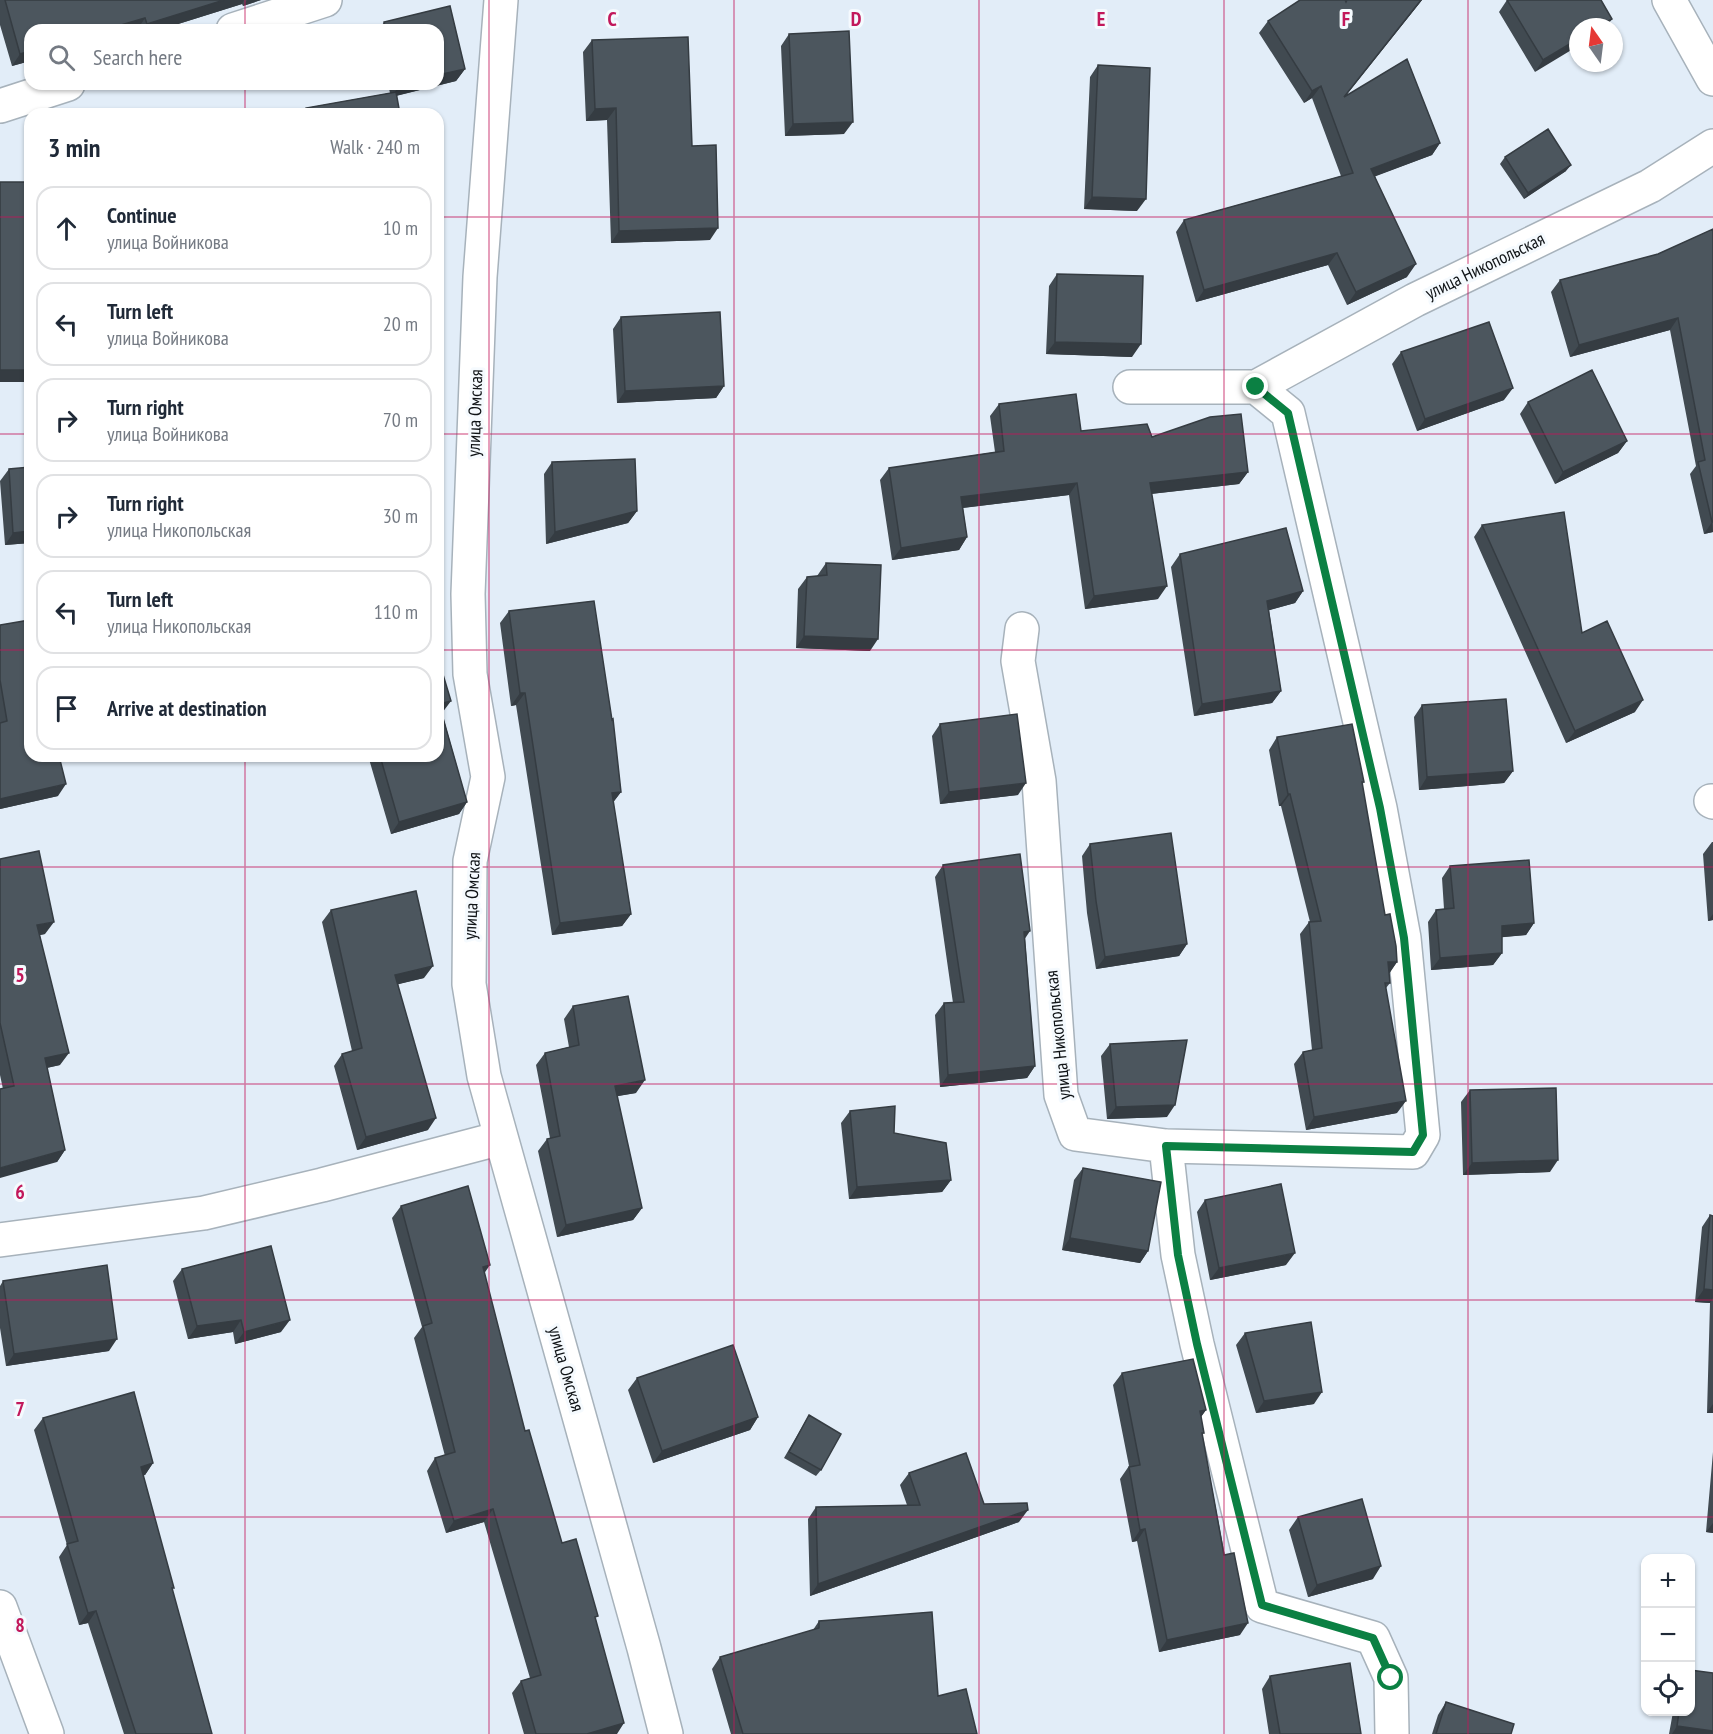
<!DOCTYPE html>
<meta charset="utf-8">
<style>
body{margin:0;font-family:"PT Sans Narrow",sans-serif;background:#f6f6f7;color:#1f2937}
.controls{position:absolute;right:18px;bottom:18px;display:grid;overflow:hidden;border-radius:12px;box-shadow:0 2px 4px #0004}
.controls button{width:54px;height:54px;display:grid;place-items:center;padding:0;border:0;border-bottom:2px solid #e0e1e3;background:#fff;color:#1f2937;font:30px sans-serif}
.compass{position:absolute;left:1569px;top:18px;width:54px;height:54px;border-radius:50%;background:#fff;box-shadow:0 2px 4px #0004;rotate:346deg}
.stop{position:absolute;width:18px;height:18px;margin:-14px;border:4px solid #0b8043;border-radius:50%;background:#fff}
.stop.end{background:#0b8043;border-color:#fff;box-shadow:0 2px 6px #0008}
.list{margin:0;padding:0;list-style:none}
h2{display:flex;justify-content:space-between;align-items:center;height:78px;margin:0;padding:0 24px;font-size:26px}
h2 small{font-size:20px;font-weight:400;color:#747a83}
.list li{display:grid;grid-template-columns:39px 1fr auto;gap:18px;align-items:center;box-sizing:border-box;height:84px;margin:0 12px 12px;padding:0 12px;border:2px solid #e0e1e3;border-radius:18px}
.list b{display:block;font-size:22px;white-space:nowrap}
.list p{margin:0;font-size:20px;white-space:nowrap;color:#747a83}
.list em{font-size:20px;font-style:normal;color:#747a83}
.icon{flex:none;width:33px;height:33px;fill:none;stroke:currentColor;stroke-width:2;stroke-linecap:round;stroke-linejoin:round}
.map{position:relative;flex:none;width:1713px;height:1734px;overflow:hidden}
.search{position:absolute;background:#fff;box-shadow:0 2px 4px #0004;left:24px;top:24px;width:420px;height:66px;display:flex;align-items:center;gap:15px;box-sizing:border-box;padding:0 21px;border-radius:18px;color:#747a83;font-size:22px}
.panel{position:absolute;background:#fff;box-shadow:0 2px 4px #0004;left:24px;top:108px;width:420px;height:654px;border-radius:18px}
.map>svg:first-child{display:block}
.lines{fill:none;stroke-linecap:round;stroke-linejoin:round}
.minor-casing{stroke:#a7b2bb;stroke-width:36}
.minor{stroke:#fff;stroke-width:33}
.wall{fill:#414a51}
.shaded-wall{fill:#353c42}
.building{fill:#4c565e;stroke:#353c42;stroke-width:1.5}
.route{stroke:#0b8043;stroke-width:8}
.grid{fill:none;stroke:#c2185b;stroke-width:1.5;stroke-opacity:0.55}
.labels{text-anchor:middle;stroke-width:6;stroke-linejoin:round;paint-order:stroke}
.street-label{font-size:18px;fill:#0e1215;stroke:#f5fafe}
.grid-label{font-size:20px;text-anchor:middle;font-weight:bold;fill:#c2185b;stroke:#f5fafe;stroke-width:6;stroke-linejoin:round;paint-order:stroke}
</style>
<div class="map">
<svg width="1713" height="1734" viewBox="0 0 1713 1734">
<rect width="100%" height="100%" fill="#e2edf8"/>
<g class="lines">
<defs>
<path id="minor" d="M501,0l-21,277 -12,317 2,80 18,103 -18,84 -1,123 15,92 160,572 22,86
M1669,0l44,79
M233,30l92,-30
M0,106l68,-22
M1256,387l159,-87 235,-114 63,-40
M1022,629l-4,32 21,120 22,314 14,39 91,12 247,6 10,-17 -19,-197 -24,-130 -92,-395 -32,-26h-126
M1711,801l2,1
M1166,1146l12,109 19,89 65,262 111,32 18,40 1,56
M0,1240l204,-27 118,-28 179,-47
M0,1607l47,127"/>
</defs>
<use href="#minor" class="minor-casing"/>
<use href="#minor" class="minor"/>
</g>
<path class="wall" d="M0,0h261l-18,6 -1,-2 -83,26h-129v31l-18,5 -12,-41z
M1422,0l-76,95 94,48 -8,12 -57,21 32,101 -60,28 -19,-40 -132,37 -20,-70 8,-12 157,-44 -29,-78 -8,5 -45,-70 9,-12 78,-19z
M1507,0h94l-66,72 -36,-60z
M450,6l15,63 -9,12 -60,15 4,18h-98l4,-6 84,-15 -2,-9h50v-54h-59l5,-8z
M789,34l55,100 -59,2 -4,-90z
M592,40l100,106 18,94 -99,3 -4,-123 -21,1 -3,-69z
M1098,65l39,146 -53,-2 6,-132z
M1505,157l61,14 -42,28 -24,-35z
M1713,229v303l-9,2 -14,-60 6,-8 -26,-136 -100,27 -19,-65 9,-12 98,-26z
M1057,274l75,83 -86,-3 3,-68z
M621,317l103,69 -8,12 -99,5 -4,-74z
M1401,352l103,48 -87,31 -25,-67z
M1528,402l99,39 -9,12 -63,31 -35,-70z
M999,404l82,27 71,6 96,35 -9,12 -88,10 7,105 -73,10 -16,-114 -106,13 4,29 -8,13 -67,10 -12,-80 9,-12 106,-16 -5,-36z
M552,462l85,49 -9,12 -82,21 -2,-70z
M9,469l21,74 -25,2 -5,-64z
M1482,525l100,108 53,79 -69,31 -92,-206z
M1180,554l123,37 -8,12 -26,7 12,81 -9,12 -78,13 -23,-149z
M826,563l44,88 -74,-3 2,-59 9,-12 10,-1z
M509,611l112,181 -8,10 18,112 -9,12 -70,9 -36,-230 -5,1 -11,-83z
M0,625l58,171 -58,13z
M1422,705l91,66 -9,12 -85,7 -5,-73z
M442,713l25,89 -8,12 -68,20 -22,-75 2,-3h67z
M940,724l78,71 -78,9 -8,-68z
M1277,737l87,45 -2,3 23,130 12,47 -8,11 1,10 -4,5 11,125 -91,17 -12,-66 9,-12 9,-2 -12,-116 9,-12h1l-29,-116h-2l-10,-56z
M1712,842h1v78l-5,1 -5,-67z
M1090,844l97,100 -8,12 -83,13 -9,-56 -5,-57z
M0,859l45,75 -5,1 20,130 -13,3 18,82 -8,12 -54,-73 -3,-14z
M943,865l82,73 10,128 -8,12 -87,9 -5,-72 9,-12h9l-18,-126z
M1450,866l84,57 -8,12 -24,2v16l-9,12 -62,5 -3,-48 8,-12 8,-1 -2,-31z
M331,910l93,68 -26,6 30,146 -71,20 -23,-84 8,-12 10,-3 -30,-129z
M573,1006l63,87 -19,3 25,112 -9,12 -76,17 -19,-86 9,-12 3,-1 -14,-73 9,-12 24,-6 -5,-28z
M1110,1044l57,73 -60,2 -6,-63z
M1470,1090l80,82 -87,3 -2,-73z
M850,1111l44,22 57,47 -9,12 -93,7 -8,-76z
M1083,1168l65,83 -8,12 -78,-13 12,-70z
M1205,1200l81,65 -76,15 -13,-68z
M401,1206l83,67 41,158 37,112 34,77 21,114h-93l-12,-41 9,-12 9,-3 -46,-156 -38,11 -19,-62 8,-13 10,-2 -31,-118 8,-11 -30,-109z
M1710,1215l3,1v197h-6l3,-110 -15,-1 7,-75z
M182,1269l99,63 -46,12 -2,-12 -45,7 -15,-58z
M3,1281l106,70 -103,15 -6,-38v-42z
M1245,1333l69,71 -58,9 -20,-68z
M1122,1373l84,37 -5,7 3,16 -2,2 38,200 -81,17 -22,-111 -5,1 -12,-63 9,-13 -16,-81z
M637,1378l121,39 -8,13 -97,33 -25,-73z
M809,1415l12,55 -5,6 -32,-18z
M43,1418l110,45 -8,12h-2l29,115 40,144h-88l-36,-111 -9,2 -20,-68 8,-12 -33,-115z
M1713,1452v81l-7,-1z
M909,1473l110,49 -209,74 -2,-77 8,-12 91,-2 -7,-20z
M1298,1517l75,62 -65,18 -19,-67z
M819,1621l119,75 39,38h-246l-19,-65 8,-12 93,-27z
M1270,1676l91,58h-92l-7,-45z
M1446,1702l65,32h-79l6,-19z
M1673,1712h17l23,22h-44z"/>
<path class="shaded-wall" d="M224,0h20l-2,4 -83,26h-16l4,-6z
M247,0h14l-18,6z
M1421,0h1l-87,109 9,-12z
M145,18l-8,12h-33z
M1612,19l-6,8h-8z
M1578,39v7l-43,26 8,-12z
M30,51v10l-18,5 8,-12z
M465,69l-9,12 -65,16 9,-12 3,-1h35v-9z
M1321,86l-9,12 -8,5 8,-12z
M616,108l-9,12 -21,1 9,-12z
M853,122l-9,12 -59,2 8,-12z
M1440,143l-8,12 -69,26 8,-12z
M1571,165l-5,6 -42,28 4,-6z
M1092,197l54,2 -9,12 -53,-2z
M718,228l-8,12 -99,3 8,-12z
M1337,253l-9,12 -132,37 8,-12z
M1416,264l-9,13 -60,28 9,-13z
M1678,318l-8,12 -100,27 9,-12z
M1055,342l86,2 -9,13 -86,-3z
M0,370h30v12h-30z
M724,386l-8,12 -99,5 8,-12z
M1513,388l-9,12 -87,31 8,-12z
M1627,441l-9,12 -63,31 8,-12z
M1248,472l-9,12 -98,11 9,-12z
M1077,483l-8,12 -116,14 8,-12z
M637,511l-9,12 -82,21 9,-12z
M1712,522l1,10 -9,2z
M30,531v12l-25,2 8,-12z
M967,537l-8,13 -67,10 9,-12z
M1167,586l-9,13 -73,10 9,-13z
M1303,591l-8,12 -36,10 8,-12z
M804,636l74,3 -8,12 -74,-3z
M1281,691l-9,12 -78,13 8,-12z
M520,693h5l-9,12 -5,1z
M1643,700l-8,12 -69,31 9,-12z
M451,701l-9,12 -4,1 1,-10z
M1513,771l-9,12 -85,7 8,-13z
M1026,783l-8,12 -78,9 9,-12z
M66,784l-8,12 -58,13v-10z
M621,792l-9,12v-11z
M1288,794h2l-9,12h-2z
M467,802l-8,12 -68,20 8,-12z
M631,914l-9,12 -70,9 8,-12z
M1713,914v6l-5,1z
M54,922l-9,12 -16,3 8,-12z
M1534,923l-8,12 -32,3 8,-12z
M1030,931l-8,12 2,-11z
M1187,944l-8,12 -83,13 9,-12z
M1502,953l-9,12 -62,5 9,-12z
M1388,962h9l-8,12z
M433,966l-9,12 -37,9 8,-12z
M69,1053l-9,12 -24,5 9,-12z
M1035,1066l-8,12 -87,9 8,-12z
M645,1080l-9,13 -29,5 8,-12z
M1406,1101l-9,12 -91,17 8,-13z
M1175,1105l-8,12 -60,2 9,-12z
M436,1118l-8,12 -71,20 9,-13z
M65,1150l-8,12 -57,16v-10z
M1558,1160l-8,12 -87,3 9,-12z
M951,1180l-9,12 -93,7 8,-12z
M642,1208l-9,12 -76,17 9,-12z
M1070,1238l78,13 -8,12 -78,-13z
M1295,1253l-9,12 -76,15 9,-12z
M490,1265l-9,13 2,-11z
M1704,1289l9,1v8l-3,5 -15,-1z
M241,1320l-8,12 -45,7 9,-13z
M290,1320l-9,12 -46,12 9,-12z
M117,1339l-8,12 -103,15 8,-12z
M1322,1392l-8,12 -58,9 8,-12z
M1713,1404v9h-6z
M1206,1410l-9,12 3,-11z
M758,1417l-8,13 -97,33 9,-12z
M153,1463l-8,12 -13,4 9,-12z
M493,1509l-9,13 -38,11 8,-12z
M1028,1510l-9,12 -209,74 8,-12z
M1713,1523v10l-7,-1z
M1145,1529l-8,12 -5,1 8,-12z
M1381,1566l-8,13 -65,18 9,-12z
M96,1611l-8,12 -9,2 9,-12z
M1248,1623l-8,12 -81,17 8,-12z
M624,1723l-7,11h-30z
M1677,1726l36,5v3h-41z"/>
<path class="building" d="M5,0h219l-77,24 -2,-6 -41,12h-74v21l-10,3z
M1300,0h45l1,2 1,-2h74l-77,97 63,-38 33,84 -69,26 45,95 -60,28 -19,-39 -133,37 -20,-70 169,-47 -32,-87 -9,5 -44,-70z
M1507,0h94l11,19 -14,8h-20v12l-35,21z
M450,6l15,63 -27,6v-45h-52l-2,-8z
M849,31l4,91 -60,2 -4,-90z
M688,37l4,109 24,-1 2,83 -99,3 -3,-123 -21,1 -3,-69z
M1098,65l52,3 -4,131 -54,-2z
M396,92l4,22h-93l-1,-6z
M1548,129l23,36 -43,28 -23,-36z
M0,182h30v188h-30z
M1713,229v293h-1l-14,-60 7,-2 -27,-142 -99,27 -19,-65 98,-26z
M1057,274l86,2 -2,68 -86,-2z
M720,312l4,74 -99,5 -4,-74z
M1489,322l24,66 -88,31 -24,-67z
M1592,370l35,71 -64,31 -35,-70z
M1076,394l5,37 66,-7 5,13 58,-20 31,-3 7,58 -98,11 17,103 -73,10 -17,-113 -116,14 6,40 -66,11 -12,-80 115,-17 -5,-47z
M635,459l2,52 -82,21 -3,-70z
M30,467v64l-17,2 -4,-64z
M1564,512l18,121 25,-12 36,79 -68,31 -93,-206z
M1286,528l17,63 -36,10 14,90 -79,13 -22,-150z
M826,563l55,2 -3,74 -74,-3 3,-59 20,-2z
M594,601l18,119 1,-1 8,73 -9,1 19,121 -71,9 -35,-230h-5l-11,-82z
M30,620v136h29l7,28 -66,15v-76l7,-2 -7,-41v-55z
M438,658l13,43 -12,3 28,98 -68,20 -19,-66h58z
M1506,699l7,72 -86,6 -5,-72z
M1017,714l9,69 -77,9 -9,-68z
M1352,724l12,58h-2l23,133 5,-1 6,32 1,16h-9l2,21h-5l21,118 -92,16 -11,-65 19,-4 -13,-126 12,-1 -31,-127h-2l-11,-57z
M1171,833l16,111 -82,13 -9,-56 -6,-57z
M39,851l15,71 -17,3 32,128 -24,5 20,92 -65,18v-79l14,-3 -14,-63v-164z
M1020,854l10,77 -6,1 11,134 -87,9 -4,-72 20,-1 -21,-137z
M1529,860l5,63 -32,3v27l-62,5 -4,-48 18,-2 -4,-42z
M416,891l17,75 -38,9 41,143 -70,19 -24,-83 20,-6 -31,-138z
M628,996l17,84 -30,6 27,122 -76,17 -19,-86 13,-3 -15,-83 34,-8 -6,-39z
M1187,1040l-12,65 -59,2 -6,-63z
M1556,1088l2,72 -86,3 -2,-73z
M895,1106l-1,27 52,10 5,37 -94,7 -7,-76z
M1083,1168l78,14 -13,69 -78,-13z
M1281,1184l14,69 -76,15 -14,-68z
M468,1186l22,79 -7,2 42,164 4,-1 33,113 14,-4 22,77 -3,1 29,106 -37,11h-51l-15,-53 20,-6 -48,-166 -39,12 -19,-63 20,-6 -32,-126 9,-3 -31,-117z
M1710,1215l3,1v74l-9,-1z
M271,1246l19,74 -46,12 -3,-12 -44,6 -15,-57z
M107,1265l10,74 -103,15 -11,-73z
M1311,1322l11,70 -58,9 -19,-68z
M733,1345l25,72 -96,34 -25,-73z
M1193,1359l13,51 -6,1 4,22h-2l22,122 10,-2 14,70 -81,17 -22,-111 -5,1 -11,-63 11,-2 -18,-92z
M134,1392l19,71 -12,4 33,121h-2l40,146h-76l-40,-123 -8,2 -21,-69 11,-3 -35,-123z
M809,1415l32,19 -20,36 -32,-18z
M966,1453l18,51 43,-1 1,7 -210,74 -2,-77 104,-2 -11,-32z
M1362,1499l19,67 -64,19 -19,-68z
M932,1612l6,84 28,-7 11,45h-234l-23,-77 99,-29v-7z
M1350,1663l11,71h-81l-10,-58z
M1690,1670l23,3v58l-36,-5 2,-14h11z
M1446,1702l68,22 -3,10h-75z"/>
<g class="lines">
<path class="route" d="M1256,387l32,26 92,395 24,130 19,197 -10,17 -247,-6 12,109 19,89 65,261 111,33 18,40"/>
</g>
<path class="grid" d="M245,0v30M489,0v1734M734,0v1734M979,0v1734M1224,0v1734M1468,0v1734M245,84v30M0,217h30M438,217h1275M0,434h30M438,434h1275M0,650h30M438,650h1275M245,756v978M0,867h1713M0,1084h1713M0,1300h1713M0,1517h1713"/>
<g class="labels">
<g class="street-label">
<text transform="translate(1485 266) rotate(-26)" y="6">улица Никопольская</text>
<text transform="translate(475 413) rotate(-88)" y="6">улица Омская</text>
<text transform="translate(472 896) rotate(-87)" y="6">улица Омская</text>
<text transform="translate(1058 1035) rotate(-96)" y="6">улица Никопольская</text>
<text transform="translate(566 1369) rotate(74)" y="6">улица Омская</text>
</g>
</g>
<g class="grid-label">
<text x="612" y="26">C</text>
<text x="856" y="26">D</text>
<text x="1101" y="26">E</text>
<text x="1346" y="26">F</text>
<text x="20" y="982">5</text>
<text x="20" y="1199">6</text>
<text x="20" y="1416">7</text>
<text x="20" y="1632">8</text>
</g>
</svg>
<div class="controls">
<button>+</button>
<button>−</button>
<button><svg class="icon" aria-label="locate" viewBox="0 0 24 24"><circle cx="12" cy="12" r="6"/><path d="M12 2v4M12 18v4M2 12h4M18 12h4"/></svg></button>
</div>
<svg class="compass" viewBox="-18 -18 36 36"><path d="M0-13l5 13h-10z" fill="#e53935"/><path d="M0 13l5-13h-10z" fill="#747a83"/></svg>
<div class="stop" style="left:1391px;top:1678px"></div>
<div class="stop end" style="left:1256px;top:387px"></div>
<div class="search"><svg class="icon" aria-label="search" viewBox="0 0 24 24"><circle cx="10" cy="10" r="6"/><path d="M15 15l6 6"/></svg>Search here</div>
<section class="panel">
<h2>3 min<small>Walk · 240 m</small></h2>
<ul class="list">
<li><svg class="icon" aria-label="ahead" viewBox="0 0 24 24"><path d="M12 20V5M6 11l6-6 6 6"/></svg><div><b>Continue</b><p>улица Войникова</p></div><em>10 m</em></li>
<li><svg class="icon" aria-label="left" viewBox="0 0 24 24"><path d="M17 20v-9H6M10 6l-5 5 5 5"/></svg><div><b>Turn left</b><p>улица Войникова</p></div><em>20 m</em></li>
<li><svg class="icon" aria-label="right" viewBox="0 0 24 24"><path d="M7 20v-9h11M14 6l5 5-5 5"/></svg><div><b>Turn right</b><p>улица Войникова</p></div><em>70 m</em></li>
<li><svg class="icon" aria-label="right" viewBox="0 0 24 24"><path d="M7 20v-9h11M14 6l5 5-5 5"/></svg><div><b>Turn right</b><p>улица Никопольская</p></div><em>30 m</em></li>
<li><svg class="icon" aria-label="left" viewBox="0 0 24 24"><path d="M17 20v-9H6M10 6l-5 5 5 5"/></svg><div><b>Turn left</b><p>улица Никопольская</p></div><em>110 m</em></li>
<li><svg class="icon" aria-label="arrive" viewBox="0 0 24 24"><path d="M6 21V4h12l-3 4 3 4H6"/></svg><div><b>Arrive at destination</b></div></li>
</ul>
</section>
</div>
